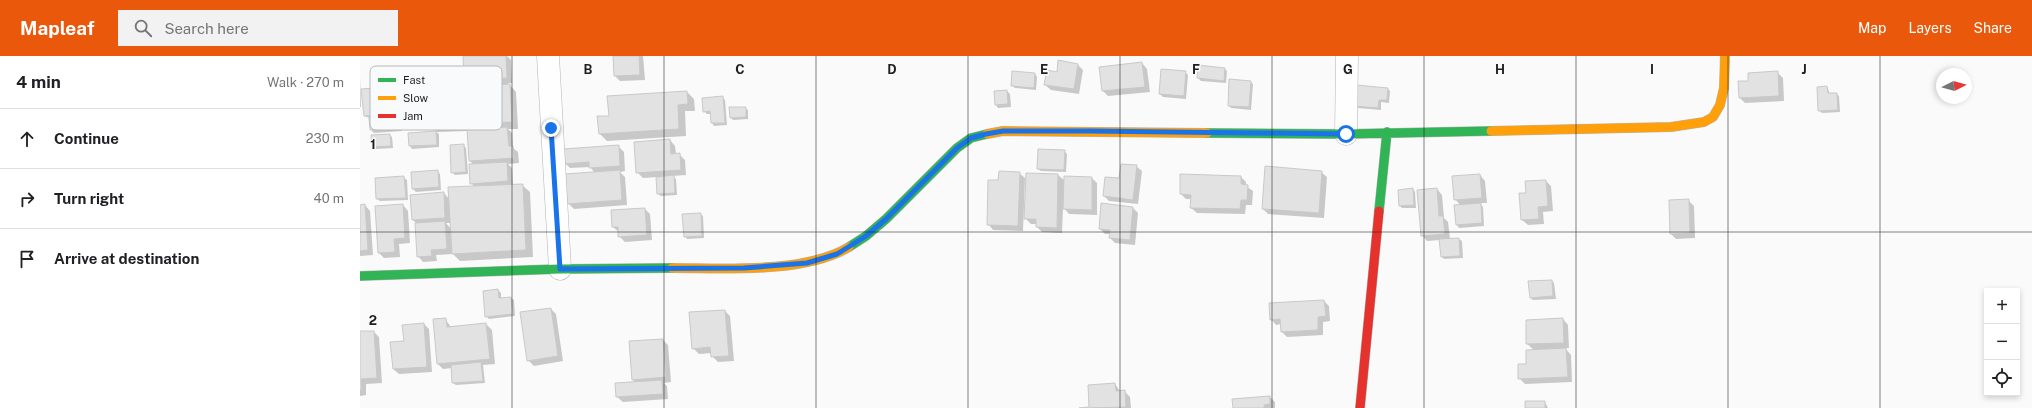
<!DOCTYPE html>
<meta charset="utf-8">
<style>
body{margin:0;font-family:"Public Sans",sans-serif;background:#f2f2f2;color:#202124}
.controls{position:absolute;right:12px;bottom:12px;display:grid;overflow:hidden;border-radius:0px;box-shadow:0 2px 6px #0003}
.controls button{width:36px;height:36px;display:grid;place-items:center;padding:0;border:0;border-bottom:1px solid #e0e0e0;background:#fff;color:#202124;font:20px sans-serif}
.compass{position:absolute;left:1576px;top:12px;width:36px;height:36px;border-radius:50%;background:#fff;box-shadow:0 2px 6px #0003;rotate:84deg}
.stop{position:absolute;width:12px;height:12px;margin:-9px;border:3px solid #1a73e8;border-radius:50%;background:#fff}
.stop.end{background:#1a73e8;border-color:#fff;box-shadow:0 1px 4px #0008}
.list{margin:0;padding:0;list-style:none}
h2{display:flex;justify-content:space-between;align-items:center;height:52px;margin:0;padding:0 16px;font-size:17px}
h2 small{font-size:13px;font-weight:400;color:#757577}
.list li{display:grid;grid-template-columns:26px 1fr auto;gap:12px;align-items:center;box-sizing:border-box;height:60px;padding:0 16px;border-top:1px solid #e0e0e0}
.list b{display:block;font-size:15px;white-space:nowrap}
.list em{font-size:13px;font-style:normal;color:#757577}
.icon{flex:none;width:22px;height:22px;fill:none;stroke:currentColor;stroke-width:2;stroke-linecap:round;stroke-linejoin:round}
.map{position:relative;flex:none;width:1672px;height:352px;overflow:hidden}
header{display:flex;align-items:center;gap:24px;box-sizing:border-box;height:56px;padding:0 20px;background:#ea580c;color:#fff}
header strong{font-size:19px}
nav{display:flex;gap:22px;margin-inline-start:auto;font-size:14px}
.search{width:280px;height:36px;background:#f2f2f2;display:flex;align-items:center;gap:10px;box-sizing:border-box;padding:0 14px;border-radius:0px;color:#757577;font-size:15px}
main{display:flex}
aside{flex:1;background:#fff}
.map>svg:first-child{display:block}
.shadow{fill:#0003;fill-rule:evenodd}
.building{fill:#e3e2e2;stroke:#cac9ca}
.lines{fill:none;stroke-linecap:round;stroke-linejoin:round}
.street-casing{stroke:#b4b4b5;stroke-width:23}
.fast-casing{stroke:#b4b4b5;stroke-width:10}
.slow-casing{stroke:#b4b4b5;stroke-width:10}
.jam-casing{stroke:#b4b4b5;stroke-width:10}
.street{stroke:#fefefe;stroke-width:22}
.fast{stroke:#30b455;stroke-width:9}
.slow{stroke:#ff9f0a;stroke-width:9}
.jam{stroke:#e5322d;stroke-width:9}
.route{stroke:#1a73e8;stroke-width:5}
.grid{fill:none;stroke:#1e1e1f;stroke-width:1;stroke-opacity:0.55}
.key{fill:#f9fafc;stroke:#b7b8ba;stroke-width:1}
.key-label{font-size:11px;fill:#1e1e1f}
.grid-label{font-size:13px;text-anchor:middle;font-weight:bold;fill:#1e1e1f;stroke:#f9fafc;stroke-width:3;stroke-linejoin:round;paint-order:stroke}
</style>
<header>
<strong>Mapleaf</strong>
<div class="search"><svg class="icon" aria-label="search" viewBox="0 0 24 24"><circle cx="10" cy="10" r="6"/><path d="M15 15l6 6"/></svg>Search here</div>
<nav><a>Map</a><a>Layers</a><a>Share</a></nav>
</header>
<main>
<aside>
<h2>4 min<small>Walk · 270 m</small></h2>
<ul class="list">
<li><svg class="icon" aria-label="ahead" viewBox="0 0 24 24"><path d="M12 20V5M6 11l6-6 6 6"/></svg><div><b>Continue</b></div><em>230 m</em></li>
<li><svg class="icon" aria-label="right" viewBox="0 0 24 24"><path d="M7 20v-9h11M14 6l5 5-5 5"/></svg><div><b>Turn right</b></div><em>40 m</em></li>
<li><svg class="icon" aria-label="arrive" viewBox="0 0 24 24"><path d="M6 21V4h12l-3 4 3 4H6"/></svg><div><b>Arrive at destination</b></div></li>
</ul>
</aside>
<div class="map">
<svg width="1672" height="352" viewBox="0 0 1672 352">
<rect width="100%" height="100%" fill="#fafafb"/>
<path class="shadow" d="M104,0h43l4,4 1,23h-4l8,9 2,37h-10l4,4 1,15 5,4 1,11 -11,1 4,4 1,17h9l8,7 3,65 -73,4 -7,-7 -17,1 1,6 -14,1 -5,-6 -1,-32 -4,-4 31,-27 6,7 25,-13 -4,-4 3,-18 -4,-4 -2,-30 -32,1 3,2v13l-27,2 -2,-3 -1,-13 28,-1 -7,-7 42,-38 -7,-7zM86,167h5v6z
M254,0h29l2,24 -25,1 -5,-5z
M782,7l5,6 3,23 -42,4 -5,-5 -3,-23z
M718,9l5,5 -4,24 -28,-4 -6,-5z
M864,12l3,3 -1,12 -25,-2 -3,-3z
M825,16l3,3 -2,24 -23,-2 -3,-3z
M1417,16l6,6 1,23 -39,2 -5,-5z
M675,18l2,3 -1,13 -21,-2 -3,-3z
M0,20l1,31h-1z
M891,26l2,2 -2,26 -20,-2 -2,-3z
M1467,31l3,7h6l3,2 1,16 -18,1 -3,-3z
M1027,32l3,3 -1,12 -8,-1v8l-23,-2 -3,-3z
M14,33l3,3 2,26 19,-1 3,3 1,11 -28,2 -3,-3 -1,-12 -6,-2z
M647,35l3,3 1,13 -13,1 -2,-3z
M327,36l7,7 1,12h-10l1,25 -79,5 -7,-7 -2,-17h12z
M362,41l3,3 2,25 -13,1 -2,-3 -1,-9h-4l-3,-3z
M385,52l3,2v9l-15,1 -2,-2z
M30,79l2,2 1,11 -17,1 -3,-2z
M310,84l5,6 1,8h3l6,6 1,15 -14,1 4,3 1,16 -16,1 -3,-2 -1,-17 -14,1 -6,-6z
M103,89l3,3 2,26 -13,1 -3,-3z
M258,90l6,6 1,19 -5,1 5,5 2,28 -53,4 -6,-6 27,-30 -5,-6 -20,1 -5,-5z
M704,95l3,3 -1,18 -25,-1 -3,-2z
M776,110l6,5 -4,33 -29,-3 -5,-5z
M77,115l3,3 1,16 -25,2 -3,-3z
M961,116l6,5 -3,41 -56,-4 -5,-5z
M659,117l6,5 -2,53 -30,-1 -5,-6 11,-43z
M667,118l31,1 7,6 27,-3 5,5v32l-28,-1 -6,-7 -1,26 -20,-1 -5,-5v-3h-6l-6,-6z
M1120,119l5,6 2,22h-8l4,4 1,19 -25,2 -2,-3 -2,-19h6l-6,-7z
M881,121l5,5v4l7,5 -1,14h-6l-1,9 -48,-1 -6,-5 1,-9h-6l-5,-5z
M44,122l3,2 1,20 -28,1 -3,-2z
M1186,125l5,5 2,25 -10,1 1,12 -16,1 -6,-5 5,-26z
M1053,133l2,3 1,16h-14l-2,-2z
M1077,133l5,6 2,23 4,4 2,17h9l3,2 1,17 -19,1 -2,-2 -2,-17 -13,1 -5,-6z
M1328,144l6,6 1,32 -19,1 -5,-5z
M742,148l31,4 5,5 -3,32 -20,-2 -5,-5v-4h-5l-5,-5z
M5,149l5,6 3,44 -13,1v-50z
M43,149l5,6 2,32 -11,1 1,13 -16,1 -5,-5z
M285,153l5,5 2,26 -27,2 -6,-6v-4l-6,-5z
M340,158l3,2 1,22 -17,1 -2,-3z
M1192,225l2,2 2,16 -23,1 -2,-2z
M138,234l3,3v6l10,-1 3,2 1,16 -26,3 -3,-3z
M964,245l5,5 1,15 -7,1v13l-36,2 -5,-5 -1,-8 -5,1 -5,-6z
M191,253l5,5 7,47 -29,5 -6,-6z
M365,255l5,5 4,45 -16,1 -6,-6v-3l-13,1 -6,-6z
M85,263l6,8 35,-3 6,6 3,34 -12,1 2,18 -29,2 -3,-2 -1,-15 -9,1 -5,-5z
M1203,263l5,6 1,23h-4l6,7 1,27 -47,2 -6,-6 15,-28 -7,-6z
M64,268l5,5 3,43 -33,2 -6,-5 12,-27z
M0,276h14l5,5 3,46 -16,1v11l-6,1z
M303,284l5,5 3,37 -7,1 3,3 1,13 -45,3 -6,-5 -1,-13 20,-1 -3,-3z
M755,328l5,7h4l6,6 1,11h-41l-1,-22z
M910,341l5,5v6h-41z
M1185,346l3,6h-22z"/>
<path class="building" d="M103,0h43l1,22 -43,2z
M253,0h26l1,19 -26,1z
M698,4l20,4 -4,25 -30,-4 3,-15 10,2z
M782,6l3,25 -43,4 -3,-24z
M838,9l27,3 -1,13 -27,-3z
M801,13l25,2 -2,25 -25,-2z
M652,15l23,2 -1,15 -23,-2z
M1418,15l1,25 -40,2 -1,-17h10v-8z
M869,23l22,2 -2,26 -21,-1z
M150,28l2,38 -83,3 -2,-37z
M996,29l32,3 -1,12h-8l-1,8 -24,-2z
M1467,30l1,7h9l1,17 -20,1 -1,-24z
M15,32l2,27 -13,1 -3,-27z
M647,34l1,14 -13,1 -1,-14z
M327,35l1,13 -10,1 1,24 -80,5 -2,-18h12l-2,-20z
M363,40l2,27h-14l-1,-12 -7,1 -1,-14z
M369,51h17v10l-16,1z
M39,60l1,12 -30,2 -1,-12z
M147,71l2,19h4l1,12 -45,3 -2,-32z
M76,75l1,14 -28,1 -1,-13z
M30,78l1,12 -19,1 -1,-12z
M310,83l1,15 9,-1 1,17 -45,3 -2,-31z
M104,88l2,28 -15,1 -1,-28z
M259,89l1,21 -31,2v-6l-25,2 -1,-15z
M678,93l27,1 -1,20 -27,-1z
M147,106l1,19 -38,3 -1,-20z
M761,108l16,1 -4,35 -30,-4 2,-19 14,1z
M905,110l57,5 -3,42 -57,-4z
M78,114l1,17 -27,2 -1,-17z
M260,114l2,30 -55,4 -2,-30z
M639,115l21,1 -2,54 -31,-1 1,-45h10z
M666,117l32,1 -1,54 -21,-1v-8h-12z
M820,118l61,2v8l7,1 -1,15h-6l-1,9 -50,-1 1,-13 -11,-1z
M1120,118l2,24 -28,2 -2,-24z
M314,119l1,18 -18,1 -1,-17z
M44,120l2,22 -30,1 -1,-21z
M704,120l28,1v33l-29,-1z
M1186,124l2,26 -10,1 1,12 -18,1 -2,-27h7l-1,-12z
M163,128l3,66 -74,4 -4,-67z
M1053,132l1,17 -15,1 -1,-16z
M1077,132l2,28h4l2,18 -24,2 -4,-46z
M84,136l1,26 -33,2 -2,-25z
M1329,143l1,34 -20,1 -1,-34z
M741,147l32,4 -3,33 -21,-2 1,-8 -11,-1z
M1121,147l1,20 -26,2 -2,-20z
M5,148l3,46 -8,1v-46z
M43,148l2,34 -11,1 1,13 -17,1 -3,-47z
M285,152l2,27 -29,2v-10h-6l-1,-17z
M341,157l1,23 -18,1 -2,-23z
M85,165l2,28 -16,1 1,6 -15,1 -2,-34z
M1099,182l1,18 -19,1 -2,-18z
M1192,224l1,16 -23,2 -2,-17z
M138,233l1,9 12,-1 2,17 -28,3 -2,-26z
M964,244l2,16 -8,1v13l-37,2 -1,-13 -10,1 -1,-17z
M191,252l7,48 -31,5 -7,-49z
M365,254l4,46 -18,1 -1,-10 -18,2 -3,-37z
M86,262l1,9 39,-4 4,36 -53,5 -4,-45z
M1203,262l1,25 -38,1v-24z
M64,267l3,44 -34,2 -3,-27 14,-1 -2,-16z
M0,275h14l3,47 -16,1 1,11h-2z
M303,283l3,38 -34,3 -3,-39z
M1206,292l2,29 -50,2v-15h8v-14z
M121,306l2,19 -31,2 -1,-18z
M302,324l1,14 -47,3 -1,-14z
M755,327l1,8 9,-1 1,17 -47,1 10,-1 -1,-22z
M910,340v8l-6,1v3h-31l-1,-9z
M1165,345h20v7h-20z"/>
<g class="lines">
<defs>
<path id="street" d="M188,0l12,213
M986,78l1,-78"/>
<path id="fast" d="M847,77l139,1 145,-3
M1019,155l8,-79
M489,191l17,-11 20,-17 71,-71 14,-10 16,-4
M0,220l200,-7 112,-1"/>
<path id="slow" d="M1131,75l180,-4 33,-5 9,-5 7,-12 4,-17 1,-32
M627,78l16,-3 204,2
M312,212c52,0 132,6 177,-21"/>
<path id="jam" d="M1000,352l19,-197"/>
</defs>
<use href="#street" class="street-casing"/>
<use href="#fast" class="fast-casing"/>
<use href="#slow" class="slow-casing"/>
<use href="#jam" class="jam-casing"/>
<use href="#street" class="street"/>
<use href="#fast" class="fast"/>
<use href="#slow" class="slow"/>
<use href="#jam" class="jam"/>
</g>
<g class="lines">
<path class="route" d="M191,72l9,141 184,-1 63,-5 30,-9 29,-18 20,-17 71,-71 14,-10 15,-4 17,-3h88l255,3"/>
</g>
<path class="grid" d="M152,0v352M304,0v352M456,0v352M608,0v352M760,0v352M912,0v352M1064,0v352M1216,0v352M1368,0v352M1520,0v352M0,176h1672"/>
<rect x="10" y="10" width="132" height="64" rx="6" class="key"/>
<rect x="18" y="22" width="18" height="4" fill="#30b455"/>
<rect x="18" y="40" width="18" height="4" fill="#ff9f0a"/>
<rect x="18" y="58" width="18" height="4" fill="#e5322d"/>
<g class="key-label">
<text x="43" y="28">Fast</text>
<text x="43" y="46">Slow</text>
<text x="43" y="64">Jam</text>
</g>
<g class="grid-label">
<text x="228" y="18">B</text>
<text x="380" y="18">C</text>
<text x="532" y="18">D</text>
<text x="684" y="18">E</text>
<text x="836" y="18">F</text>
<text x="988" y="18">G</text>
<text x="1140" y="18">H</text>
<text x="1292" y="18">I</text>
<text x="1444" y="18">J</text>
<text x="13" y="93">1</text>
<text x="13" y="269">2</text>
</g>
</svg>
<div class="controls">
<button>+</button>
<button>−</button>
<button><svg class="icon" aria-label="locate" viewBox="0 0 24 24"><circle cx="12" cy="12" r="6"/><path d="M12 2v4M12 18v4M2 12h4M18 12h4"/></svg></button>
</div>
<svg class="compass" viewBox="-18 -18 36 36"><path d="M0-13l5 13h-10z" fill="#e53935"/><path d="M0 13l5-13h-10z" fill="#757577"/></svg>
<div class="stop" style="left:986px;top:78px"></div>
<div class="stop end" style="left:191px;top:72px"></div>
</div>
</main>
